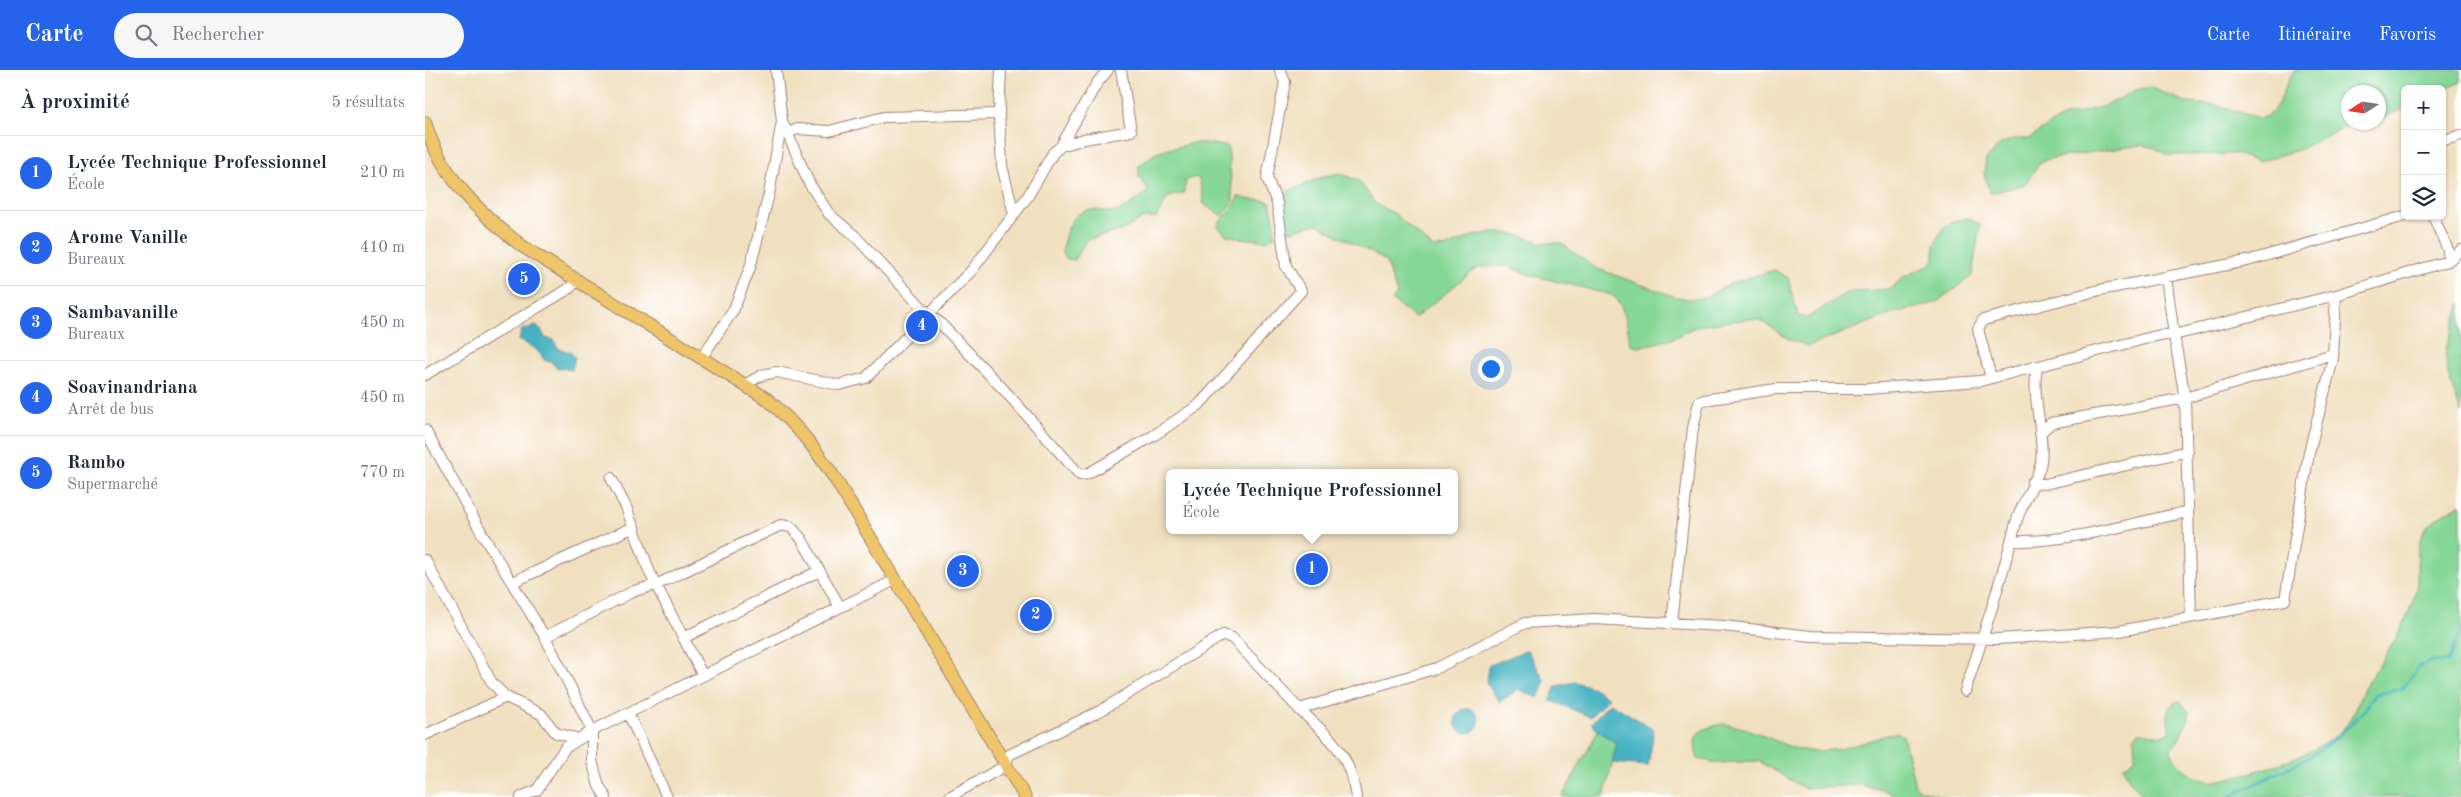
<!DOCTYPE html>
<html lang="fr">
<meta charset="utf-8">
<style>
body{margin:0;font-family:"Old Standard TT",serif;background:#f6f6f7;color:#1f2937}
.controls{position:absolute;right:15px;top:15px;display:grid;overflow:hidden;border-radius:8px;box-shadow:0 1px 4px #0004}
.controls button{width:45px;height:45px;display:grid;place-items:center;padding:0;border:0;border-bottom:1px solid #e0e1e3;background:#fff;color:#1f2937;font:25px sans-serif}
.compass{position:absolute;left:1916px;top:15px;width:45px;height:45px;border-radius:50%;background:#fff;box-shadow:0 1px 4px #0004;rotate:258deg}
.you{position:absolute;left:1065px;top:298px;width:18px;height:18px;margin:-12px;border:4px solid #fff;border-radius:50%;background:#1a73e8;box-shadow:0 0 0 8px #1a73e833}
.badge{display:grid;place-items:center;width:32px;height:32px;border-radius:50%;background:#2563eb;color:#fff;font-size:16px;font-weight:700}
.pin{position:absolute;translate:-50% -50%;border:2px solid #fff;box-shadow:0 1px 5px #0006}
.popup{position:absolute;left:741px;top:399px;width:292px;height:65px;box-sizing:border-box;display:grid;place-content:center;border-radius:8px;background:#fff;filter:drop-shadow(0 1px 4px #0005);font-size:16px;white-space:nowrap;color:#747a83}
.popup b{font-size:19px;color:#1f2937}
.popup::after{content:'';position:absolute;left:50%;top:100%;margin-left:-10px;border:10px solid transparent;border-top-color:#fff}
.list{margin:0;padding:0;list-style:none}
h2{display:flex;justify-content:space-between;align-items:center;height:65px;margin:0;padding:0 20px;font-size:21px}
h2 small{font-size:16px;font-weight:400;color:#747a83}
.list li{display:grid;grid-template-columns:32px 1fr auto;gap:15px;align-items:center;box-sizing:border-box;height:75px;padding:0 20px;border-top:1px solid #e0e1e3}
.list b{display:block;font-size:19px;white-space:nowrap}
.list p{margin:0;font-size:16px;white-space:nowrap;color:#747a83}
.list em{font-size:16px;font-style:normal;color:#747a83}
.icon{flex:none;width:28px;height:28px;fill:none;stroke:currentColor;stroke-width:2;stroke-linecap:round;stroke-linejoin:round}
.map{position:relative;flex:none;width:2036px;height:727px;overflow:hidden}
header{display:flex;align-items:center;gap:30px;box-sizing:border-box;height:70px;padding:0 25px;background:#2563eb;color:#fff}
header strong{font-size:24px}
nav{display:flex;gap:28px;margin-inline-start:auto;font-size:18px}
.search{width:350px;height:45px;background:#f6f6f7;display:flex;align-items:center;gap:12px;box-sizing:border-box;padding:0 18px;border-radius:28px;color:#747a83;font-size:19px}
main{display:flex}
aside{flex:1;background:#fff}
.map>svg:first-child{display:block}
.green{fill:#86d798;stroke:#687b62}
.water{fill:#46b3c2;stroke:#486976}
.lines{fill:none;stroke-linecap:round;stroke-linejoin:round}
.stream{stroke:#46b3c2;stroke-width:2.5}
.minor-casing{stroke:#9e8076;stroke-width:12}
.major-casing{stroke:#9e8076;stroke-width:14}
.minor{stroke:#fff;stroke-width:10}
.major{stroke:#eec569;stroke-width:12}
</style>
<header>
<strong>Carte</strong>
<div class="search"><svg class="icon" aria-label="search" viewBox="0 0 24 24"><circle cx="10" cy="10" r="6"/><path d="M15 15l6 6"/></svg>Rechercher</div>
<nav><a>Carte</a><a>Itinéraire</a><a>Favoris</a></nav>
</header>
<main>
<aside>
<h2>À proximité<small>5 résultats</small></h2>
<ul class="list">
<li><span class="badge">1</span><div><b>Lycée Technique Professionnel</b><p>École</p></div><em>210 m</em></li>
<li><span class="badge">2</span><div><b>Arome Vanille</b><p>Bureaux</p></div><em>410 m</em></li>
<li><span class="badge">3</span><div><b>Sambavanille</b><p>Bureaux</p></div><em>450 m</em></li>
<li><span class="badge">4</span><div><b>Soavinandriana</b><p>Arrêt de bus</p></div><em>450 m</em></li>
<li><span class="badge">5</span><div><b>Rambo</b><p>Supermarché</p></div><em>770 m</em></li>
</ul>
</aside>
<div class="map">
<svg width="2036" height="727" viewBox="0 0 2036 727">
<rect width="100%" height="100%" fill="#fff"/>
<filter id="ink" filterUnits="userSpaceOnUse"><feTurbulence type="fractalNoise" baseFrequency=".02" numOctaves="2"/><feDisplacementMap in="SourceGraphic" scale="10" xChannelSelector="R" yChannelSelector="G"/><feConvolveMatrix kernelMatrix="1 2 1 2 8 2 1 2 1" color-interpolation-filters="sRGB"/></filter>
<filter id="wash" filterUnits="userSpaceOnUse"><feTurbulence type="fractalNoise" baseFrequency=".0096" numOctaves="4" result="noise"/><feDisplacementMap in="SourceGraphic" scale="20" xChannelSelector="R" yChannelSelector="G"/><feGaussianBlur stdDeviation="1.12" result="paint"/><feColorMatrix in="noise" values="0 0 0 0 0 0 0 0 0 0 0 0 0 0 0 0 0 1.4 0 .05"/><feComposite in="paint" operator="in"/></filter>
<g filter="url(#wash)">
<rect width="100%" height="100%" fill="#f1e0c0"/>
<path class="green" d="M1870,0h166v12l-19,8 -37,-1v19l-26,10v-26h-30v30l12,1 -19,5 -39,20 -45,14 -22,-8 -69,1 -12,-7 -14,-3 -93,14 -7,3 -17,23 -34,8 -6,-19 2,-15 14,-15 14,-5h14l34,-22 42,-11 32,-16 13,-3 39,16 29,2 41,13c23,0 24,-34 37,-48z
M767,73h14l22,4 5,54 -11,15 -18,-12 -5,-25 -3,-2 -10,3 -2,13 -16,4 -12,21h-12l-21,12 -36,10 -13,20 -7,-1 -5,-6c2,-17 8,-44 32,-43 8,0 15,3 24,2 4,-1 25,-16 29,-20l1,-3 -9,-12v-11l16,-13z
M914,103l20,8 17,23 19,10 38,34 13,-1 27,-11 20,-4 22,2 27,9h19l34,25 81,29 14,2 14,-1 30,-16 41,-12 13,8 10,38 9,2 41,-26 42,-3 15,-13 25,-11 4,-6v-13l8,-17 12,-8 14,-3 12,7 -8,51 -37,27 -42,10 -84,33 -19,-6 -30,-20 -14,-1 -49,7 -25,13 -34,8 -7,-2c-4,-17 -5,-39 -19,-50l-85,-21 -19,-8 -27,1 -7,3 -59,48 -23,-18 5,-6 -11,-33c-22,-14 -46,-23 -69,-37l-27,7 -5,-3 -6,-21 2,-13 44,-18z
M813,126c16,7 19,2 32,6l5,21 -1,14 -7,4 -27,-3 -14,-3 -9,-10 19,-22z
M2036,233v110l-13,-39 -3,-23z
M2036,434v293h-317l-16,-19 -5,-12 12,-7 -1,-21 5,-6c12,-1 20,8 31,0 -3,-13 -5,-28 10,-31l9,11v6l-10,21 -8,10c2,17 29,35 46,32 36,-8 108,-27 130,-57 10,-13 13,-31 22,-44 17,-24 39,-58 46,-87 3,-8 2,-18 2,-27 2,-41 9,-42 44,-62z
M1298,654c27,3 41,13 65,22 35,14 75,-4 109,-14l6,4 12,49 5,5 25,7h-48l-10,-6 -27,-6 -56,3 -46,-27 -40,2 -20,-4c-8,-27 1,-30 25,-35z
M1173,661l19,12 -13,54h-42z"/>
<path class="water" d="M111,256l5,3 4,9 8,2 5,8 12,4 5,5 -3,13 -17,-3 -2,-4 -9,-3 -7,-10 -18,-10 3,-10z
M1102,580l18,31 -7,17 -20,-9 -18,13 -14,-19 2,-17z
M1150,612l17,5 17,11 -19,19 -40,-17 6,-14z
M1185,633l44,26 -6,37 -36,-3 5,-20 -19,-12 -7,-8z
M1030 651a12 12 0 1 1 24 0a12 12 0 1 1-24 0Z"/>
<g class="lines">
<path class="stream" d="M1803,727c61,-31 108,-44 148,-103l26,-5 17,-22 13,-6 16,1 13,-33"/>
</g>
</g>
<g filter="url(#ink)">
<g class="lines">
<defs>
<path id="minor" d="M576,0l-2,44 3,52 12,48
M357,51l27,62 20,31 25,21 75,80 10,7 65,68 76,85 7,-1 66,-38 46,-31 102,-114 -15,-25 -9,-63 -10,-25 18,-96 -5,-12
M363,63l9,-4 32,2 55,-14 115,-3
M2017,71l19,-6
M636,76l36,-63 11,-13
M2023,191l13,-11
M277,287l31,-46 17,-43 19,-74 13,-73 -6,-51
M0,305l145,-87 6,-7
M1566,308l-13,-49 5,-9 117,-30 147,-29 158,-45
M319,315l18,-10 15,-3 62,13 27,-7 106,-108 56,-74 25,-43 8,-7 23,-7 47,-8 -10,-61
M0,360l59,107 61,100 28,55 19,39v30l7,25 7,11
M1615,363l11,-10 134,-25 148,-44
M186,408l15,29 24,66 53,103
M1607,412l13,2 143,-33
M1587,471c56,2 120,-18 175,-29
M0,490l67,123 14,14 35,17 15,19 23,6
M88,512l121,-55
M1766,547l-6,-219 -11,-63 162,-40
M1247,553l21,-195 6,-26 5,-2 72,-11h91l113,-8 180,-46h14l-8,-58
M120,567l89,-46 22,-6 125,-60 10,2 10,11 39,69
M258,568l136,-67
M1540,621c19,-56 36,-111 51,-168 5,-20 22,-42 25,-61 4,-31 -10,-63 -4,-95
M874,639c32,30 50,42 57,88
M203,643l39,84
M0,665l81,-38
M96,727l16,-7 28,-42 27,-17 303,-151
M524,727l56,-31 4,-11 91,-44 123,-76 9,3 67,71 138,-41 88,-45 69,-4 129,7 88,10 187,3 121,-8 166,-31 24,-148 24,-93 3,-64 112,-34v-11l-15,-34"/>
<path id="major" d="M0,52c15,53 55,92 97,124l245,153c32,28 49,50 72,86l186,312"/>
</defs>
<use href="#minor" class="minor-casing"/>
<use href="#major" class="major-casing"/>
<use href="#minor" class="minor"/>
<use href="#major" class="major"/>
</g>
</g>
</svg>
<div class="controls">
<button>+</button>
<button>−</button>
<button><svg class="icon" aria-label="layers" viewBox="0 0 24 24"><path d="M12 4l9 5-9 5-9-5zM3 14l9 5 9-5"/></svg></button>
</div>
<svg class="compass" viewBox="-18 -18 36 36"><path d="M0-13l5 13h-10z" fill="#e53935"/><path d="M0 13l5-13h-10z" fill="#747a83"/></svg>
<div class="you"></div>
<div class="pin badge" style="left:887px;top:499px">1</div>
<div class="popup"><b>Lycée Technique Professionnel</b>École</div>
<div class="pin badge" style="left:611px;top:545px">2</div>
<div class="pin badge" style="left:538px;top:501px">3</div>
<div class="pin badge" style="left:497px;top:256px">4</div>
<div class="pin badge" style="left:99px;top:209px">5</div>
</div>
</main>
